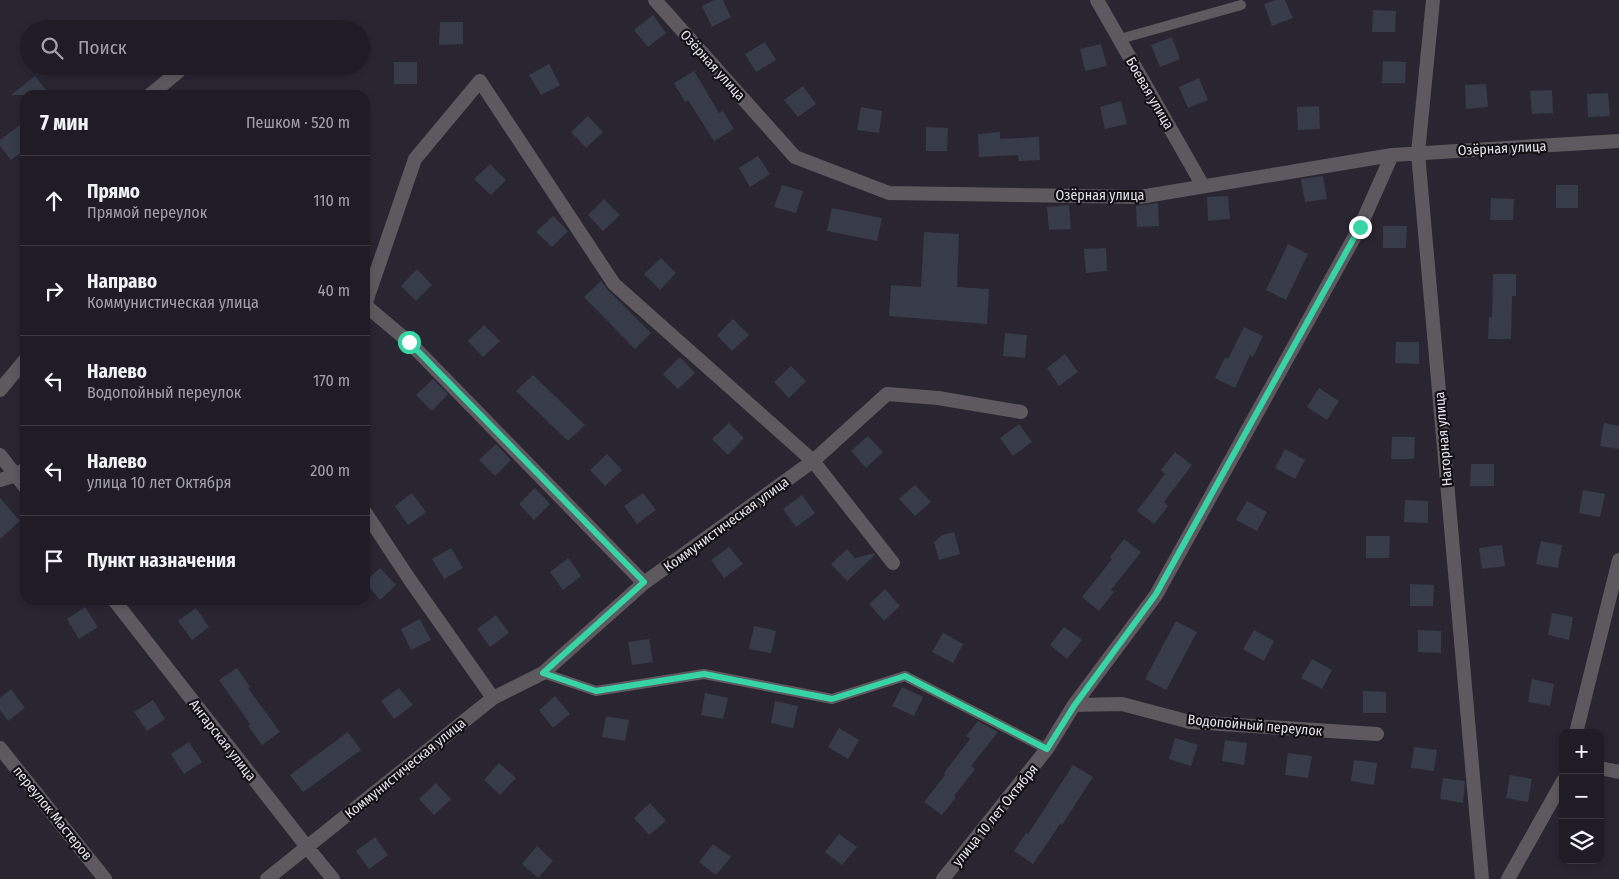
<!DOCTYPE html>
<html lang="ru">
<meta charset="utf-8">
<style>
body{margin:0;font-family:"Fira Sans Condensed",sans-serif;background:#27252e;color:#f1f3f6}
.controls{position:absolute;right:15px;bottom:15px;display:grid;overflow:hidden;border-radius:10px;box-shadow:0 2px 8px #0003}
.controls button{width:45px;height:45px;display:grid;place-items:center;padding:0;border:0;border-bottom:1px solid #3c3a43;background:#1f1c26;color:#f1f3f6;font:25px sans-serif}
.stop{position:absolute;width:15px;height:15px;margin:-11px;border:4px solid #37d4a6;border-radius:50%;background:#fff}
.stop.end{background:#37d4a6;border-color:#fff;box-shadow:0 1px 5px #0008}
.list{margin:0;padding:0;list-style:none}
h2{display:flex;justify-content:space-between;align-items:center;height:65px;margin:0;padding:0 20px;font-size:21px}
h2 small{font-size:16px;font-weight:400;color:#a1a1a7}
.list li{display:grid;grid-template-columns:32px 1fr auto;gap:15px;align-items:center;box-sizing:border-box;height:90px;padding:0 20px;border-top:1px solid #3c3a43}
.list b{display:block;font-size:19px;white-space:nowrap}
.list p{margin:0;font-size:16px;white-space:nowrap;color:#a1a1a7}
.list em{font-size:16px;font-style:normal;color:#a1a1a7}
.icon{flex:none;width:28px;height:28px;fill:none;stroke:currentColor;stroke-width:2;stroke-linecap:round;stroke-linejoin:round}
.map{position:relative;flex:none;width:1619px;height:879px;overflow:hidden}
.search{position:absolute;background:#1f1c26;box-shadow:0 2px 8px #0003;left:20px;top:20px;width:350px;height:55px;display:flex;align-items:center;gap:12px;box-sizing:border-box;padding:0 18px;border-radius:28px;color:#a1a1a7;font-size:19px}
.panel{position:absolute;background:#1f1c26;box-shadow:0 2px 8px #0003;left:20px;top:90px;width:350px;height:515px;border-radius:15px}
.map>svg:first-child{display:block}
.building{fill:#383b48}
.lines{fill:none;stroke-linecap:round;stroke-linejoin:round}
.service{stroke:#5e595e;stroke-width:10}
.minor{stroke:#5e595e;stroke-width:14}
.route{stroke:#37d4a6;stroke-width:6}
.labels{text-anchor:middle;stroke-width:4.5;stroke-linejoin:round;paint-order:stroke}
.street-label{font-size:14px;fill:#e5e3eb;stroke:#111015}
</style>
<div class="map">
<svg width="1619" height="879" viewBox="0 0 1619 879">
<rect width="100%" height="100%" fill="#292632"/>
<path class="building" d="M714,0h9l8,17 -19,10 -10,-21z
M1275,0h10l8,18 -21,8 -8,-22z
M1373,10l23,1 -1,21h-23z
M653,15l13,18 -18,14 -14,-17z
M440,22h23v22l-24,1z
M1172,37l8,22 -20,8 -9,-22z
M765,42l11,18 -20,12 -11,-18z
M1101,44l6,22 -22,5 -5,-22z
M1383,61l23,1 -1,21h-23z
M394,62h23v22h-23z
M549,64l11,21 -19,10 -12,-20z
M694,71l25,42 4,-2 11,18 -20,12 -26,-41 -3,2 -11,-19z
M35,76l15,19h-39z
M1199,78l9,22 -20,8 -9,-21z
M1486,84l2,23 -22,2 -1,-24z
M803,86l13,18 -18,13 -14,-17z
M1552,90l1,23 -21,1 -2,-23z
M1608,93l2,23 -22,1 -1,-23z
M1121,101l6,23 -22,5 -5,-22z
M1319,106l1,23 -22,1 -1,-23z
M861,107l21,4 -3,22 -22,-3z
M588,116l15,16 -17,16 -15,-16z
M25,121v29l-14,10 -11,-14v-6z
M926,127l22,1 -1,23h-21z
M1000,132v7l39,-2 1,23 -21,1 -1,-6 -39,2 -1,-23z
M758,156l12,18 -20,13 -11,-19z
M490,164l16,16 -15,15 -17,-16z
M1323,176l4,23 -22,3 -4,-23z
M782,185l21,6 -7,22 -22,-6z
M1556,185h22v23h-22z
M1228,196l2,23 -22,2 -1,-24z
M1491,198l23,1 -1,21h-23z
M604,199l16,16 -17,16 -15,-16z
M1158,203l1,23 -22,1 -1,-21z
M1069,205l2,24 -22,1 -2,-23z
M832,208l50,10 -5,23 -50,-10z
M553,216l15,15 -16,16 -16,-15z
M1383,226h24l-1,22h-23z
M924,232l35,2 -2,53 32,2 -2,35 -98,-8 2,-31 30,2z
M1288,244l20,10 -22,46 -20,-10z
M1106,248l1,23 -21,2 -2,-24z
M661,258l15,15 -16,17 -16,-16z
M417,269l15,16 -16,16 -15,-15z
M1493,274h23v22h-4l-1,43h-23l1,-22h3z
M601,281l7,9 43,43 -16,16 -51,-52z
M733,319l16,16 -17,16 -15,-16z
M484,325l16,16 -17,16 -15,-16z
M1244,327l19,9 -10,21 -3,-2 -15,33 -20,-10 10,-21 3,2z
M1005,333l22,2 -2,23 -22,-2z
M1396,342h23v22l-24,-1z
M1065,354l13,18 -19,14 -12,-18z
M680,357l15,16 -17,16 -15,-15z
M791,366l15,15 -17,17 -15,-16z
M533,375l52,50 -17,16 -52,-50z
M433,379l15,15 -16,17 -16,-16z
M1319,388l20,13 -12,19 -20,-13z
M729,423l15,15 -16,17 -16,-16z
M1604,423l15,3v23l-19,-3z
M1019,424l13,18 -19,14 -13,-18z
M868,436l15,16 -17,16 -15,-17z
M1392,437h23l-1,22h-23z
M496,444l15,16 -16,16 -16,-16z
M1285,449l20,11 -10,19 -20,-11z
M1175,452l17,13 -28,37 4,4 -14,18 -17,-13 28,-37 -4,-4z
M607,454l15,16 -17,16 -15,-16z
M1471,464h23v22h-24z
M915,485l16,17 -16,14 -16,-17z
M535,488l15,16 -16,16 -15,-16z
M1583,490l22,4 -5,23 -21,-4z
M412,493l14,19 -18,13 -13,-19z
M643,493l13,17 -19,14 -13,-18z
M802,495l13,18 -19,14 -13,-18z
M0,498l20,23 -20,18z
M1405,500l23,1v22l-24,-1z
M1247,501l20,11 -10,19 -21,-11z
M954,532l6,22 -21,6 -5,-18 8,-7z
M1366,536h24l-1,22h-23z
M1124,539l17,13 -30,38 3,2 -15,19 -17,-14 30,-38 -2,-2z
M1541,541l21,4 -4,23 -22,-4z
M1502,545l3,21 -23,3 -3,-21z
M729,547l14,17 -19,14 -13,-18z
M451,548l12,20 -19,11 -12,-20z
M847,549l8,9 19,-5 1,2 -28,26 -16,-17z
M568,558l13,18 -18,14 -13,-18z
M380,568l16,17 -16,15 -15,-18z
M1410,584l24,1 -1,21h-23z
M885,589l15,17 -16,15 -15,-17z
M85,607l13,20 -19,12 -12,-20z
M196,608l13,19 -17,13 -14,-19z
M1552,613l21,4 -4,23 -21,-5z
M496,615l13,18 -19,14 -13,-18z
M420,619l11,21 -20,10 -10,-21z
M1176,621l21,11 -31,58 -21,-11z
M754,626l22,5 -5,22 -22,-4z
M1064,627l18,13 -15,19 -17,-14z
M1254,630l20,11 -10,20 -21,-12z
M1418,630l23,1v22l-23,-1z
M943,633l20,11 -10,19 -21,-11z
M649,639l4,23 -21,3 -4,-23z
M1312,659l20,11 -10,19 -21,-11z
M237,668l13,19 -2,1 32,44 -18,13 -14,-19 2,-2 -31,-44z
M1532,679l22,5 -4,22 -22,-4z
M902,687l21,10 -9,19 -22,-10z
M399,688l14,17 -19,14 -13,-18z
M11,689l14,19 -17,13 -8,-11v-12z
M1363,691l23,1v21h-23z
M705,693l23,5 -5,21 -22,-4z
M555,696l15,18 -17,14 -14,-18z
M153,700l12,19 -18,12 -13,-19z
M775,701l23,5 -5,22 -22,-5z
M606,716l23,4 -4,21 -23,-4z
M978,721l20,11 -27,34 4,3 -21,27 2,1 -14,18 -18,-13 21,-27 -1,-2 26,-34 -4,-3z
M839,728l20,12 -11,19 -20,-12z
M348,732l13,18 -58,42 -13,-17z
M1175,738l23,7 -7,21 -22,-7z
M1225,740l22,3 -3,22 -22,-4z
M189,742l13,20 -18,12 -13,-20z
M1414,747l23,3 -3,21 -23,-3z
M1288,753l24,3 -4,22 -23,-3z
M1354,760l23,3 -3,22 -23,-4z
M499,763l17,15 -16,17 -16,-15z
M1073,765l20,12 -31,48 -2,-1 -27,40 -19,-13 12,-18 2,1z
M1510,775l22,4 -4,23 -22,-4z
M1443,778l22,3 -2,22 -23,-4z
M436,783l15,16 -17,16 -15,-16z
M650,803l16,18 -17,14 -15,-17z
M839,834l18,13 -15,18 -17,-13z
M375,837l13,18 -19,14 -13,-18z
M713,844l18,13 -15,18 -17,-13z
M537,846l16,15 -15,17 -16,-14z"/>
<g class="lines">
<path class="service" d="M1120,39l121,-34
M543,673l53,18 108,-17 128,25 73,-23 142,73"/>
<path class="minor" d="M655,0l140,157 94,36 251,4 252,-42 227,-14
M1097,0l106,186
M1433,0l-15,153 64,726
M150,95l29,-24
M365,305l50,-146 65,-78 134,203 199,177 80,102
M365,305l44,37 235,241
M0,390l25,-30
M0,455l25,32
M0,480l16,-5 9,-6
M365,512l45,68 83,118
M114,600l193,247 26,32
M1074,705l48,-1 68,18 187,12
M1576,733l43,-173
M0,748l105,131
M1600,768l19,4
M267,879l226,-181 50,-25 101,-90 169,-122 74,-67 51,4 83,14
M943,879l104,-130 27,-44 82,-110 204,-368 32,-72
M1508,879l55,-98"/>
</g>
<g class="lines">
<path class="route" d="M409,342l235,240 -101,91 53,18 108,-17 128,25 73,-23 142,73 27,-43 82,-112 204,-367"/>
</g>
<g class="labels">
<g class="street-label">
<text transform="translate(713 65) rotate(48)" y="5">Озёрная улица</text>
<text transform="translate(1150 93) rotate(60)" y="5">Боевая улица</text>
<text transform="translate(1502 148) rotate(-3)" y="5">Озёрная улица</text>
<text x="1100" y="200">Озёрная улица</text>
<text transform="translate(1443 439) rotate(-95)" y="5">Нагорная улица</text>
<text transform="translate(726 524) rotate(-36)" y="5">Коммунистическая улица</text>
<text transform="translate(1255 725) rotate(5)" y="5">Водопойный переулок</text>
<text transform="translate(223 740) rotate(52)" y="5">Ангарская улица</text>
<text transform="translate(405 768) rotate(-39)" y="5">Коммунистическая улица</text>
<text transform="translate(53 813) rotate(51)" y="5">переулок Мастеров</text>
<text transform="translate(995 815) rotate(-51)" y="5">улица 10 лет Октября</text>
</g>
</g>
</svg>
<div class="controls">
<button>+</button>
<button>−</button>
<button><svg class="icon" aria-label="layers" viewBox="0 0 24 24"><path d="M12 4l9 5-9 5-9-5zM3 14l9 5 9-5"/></svg></button>
</div>
<div class="stop" style="left:409px;top:342px"></div>
<div class="stop end" style="left:1360px;top:227px"></div>
<div class="search"><svg class="icon" aria-label="search" viewBox="0 0 24 24"><circle cx="10" cy="10" r="6"/><path d="M15 15l6 6"/></svg>Поиск</div>
<section class="panel">
<h2>7 мин<small>Пешком · 520 m</small></h2>
<ul class="list">
<li><svg class="icon" aria-label="ahead" viewBox="0 0 24 24"><path d="M12 20V5M6 11l6-6 6 6"/></svg><div><b>Прямо</b><p>Прямой переулок</p></div><em>110 m</em></li>
<li><svg class="icon" aria-label="right" viewBox="0 0 24 24"><path d="M7 20v-9h11M14 6l5 5-5 5"/></svg><div><b>Направо</b><p>Коммунистическая улица</p></div><em>40 m</em></li>
<li><svg class="icon" aria-label="left" viewBox="0 0 24 24"><path d="M17 20v-9H6M10 6l-5 5 5 5"/></svg><div><b>Налево</b><p>Водопойный переулок</p></div><em>170 m</em></li>
<li><svg class="icon" aria-label="left" viewBox="0 0 24 24"><path d="M17 20v-9H6M10 6l-5 5 5 5"/></svg><div><b>Налево</b><p>улица 10 лет Октября</p></div><em>200 m</em></li>
<li><svg class="icon" aria-label="arrive" viewBox="0 0 24 24"><path d="M6 21V4h12l-3 4 3 4H6"/></svg><div><b>Пункт назначения</b></div></li>
</ul>
</section>
</div>
